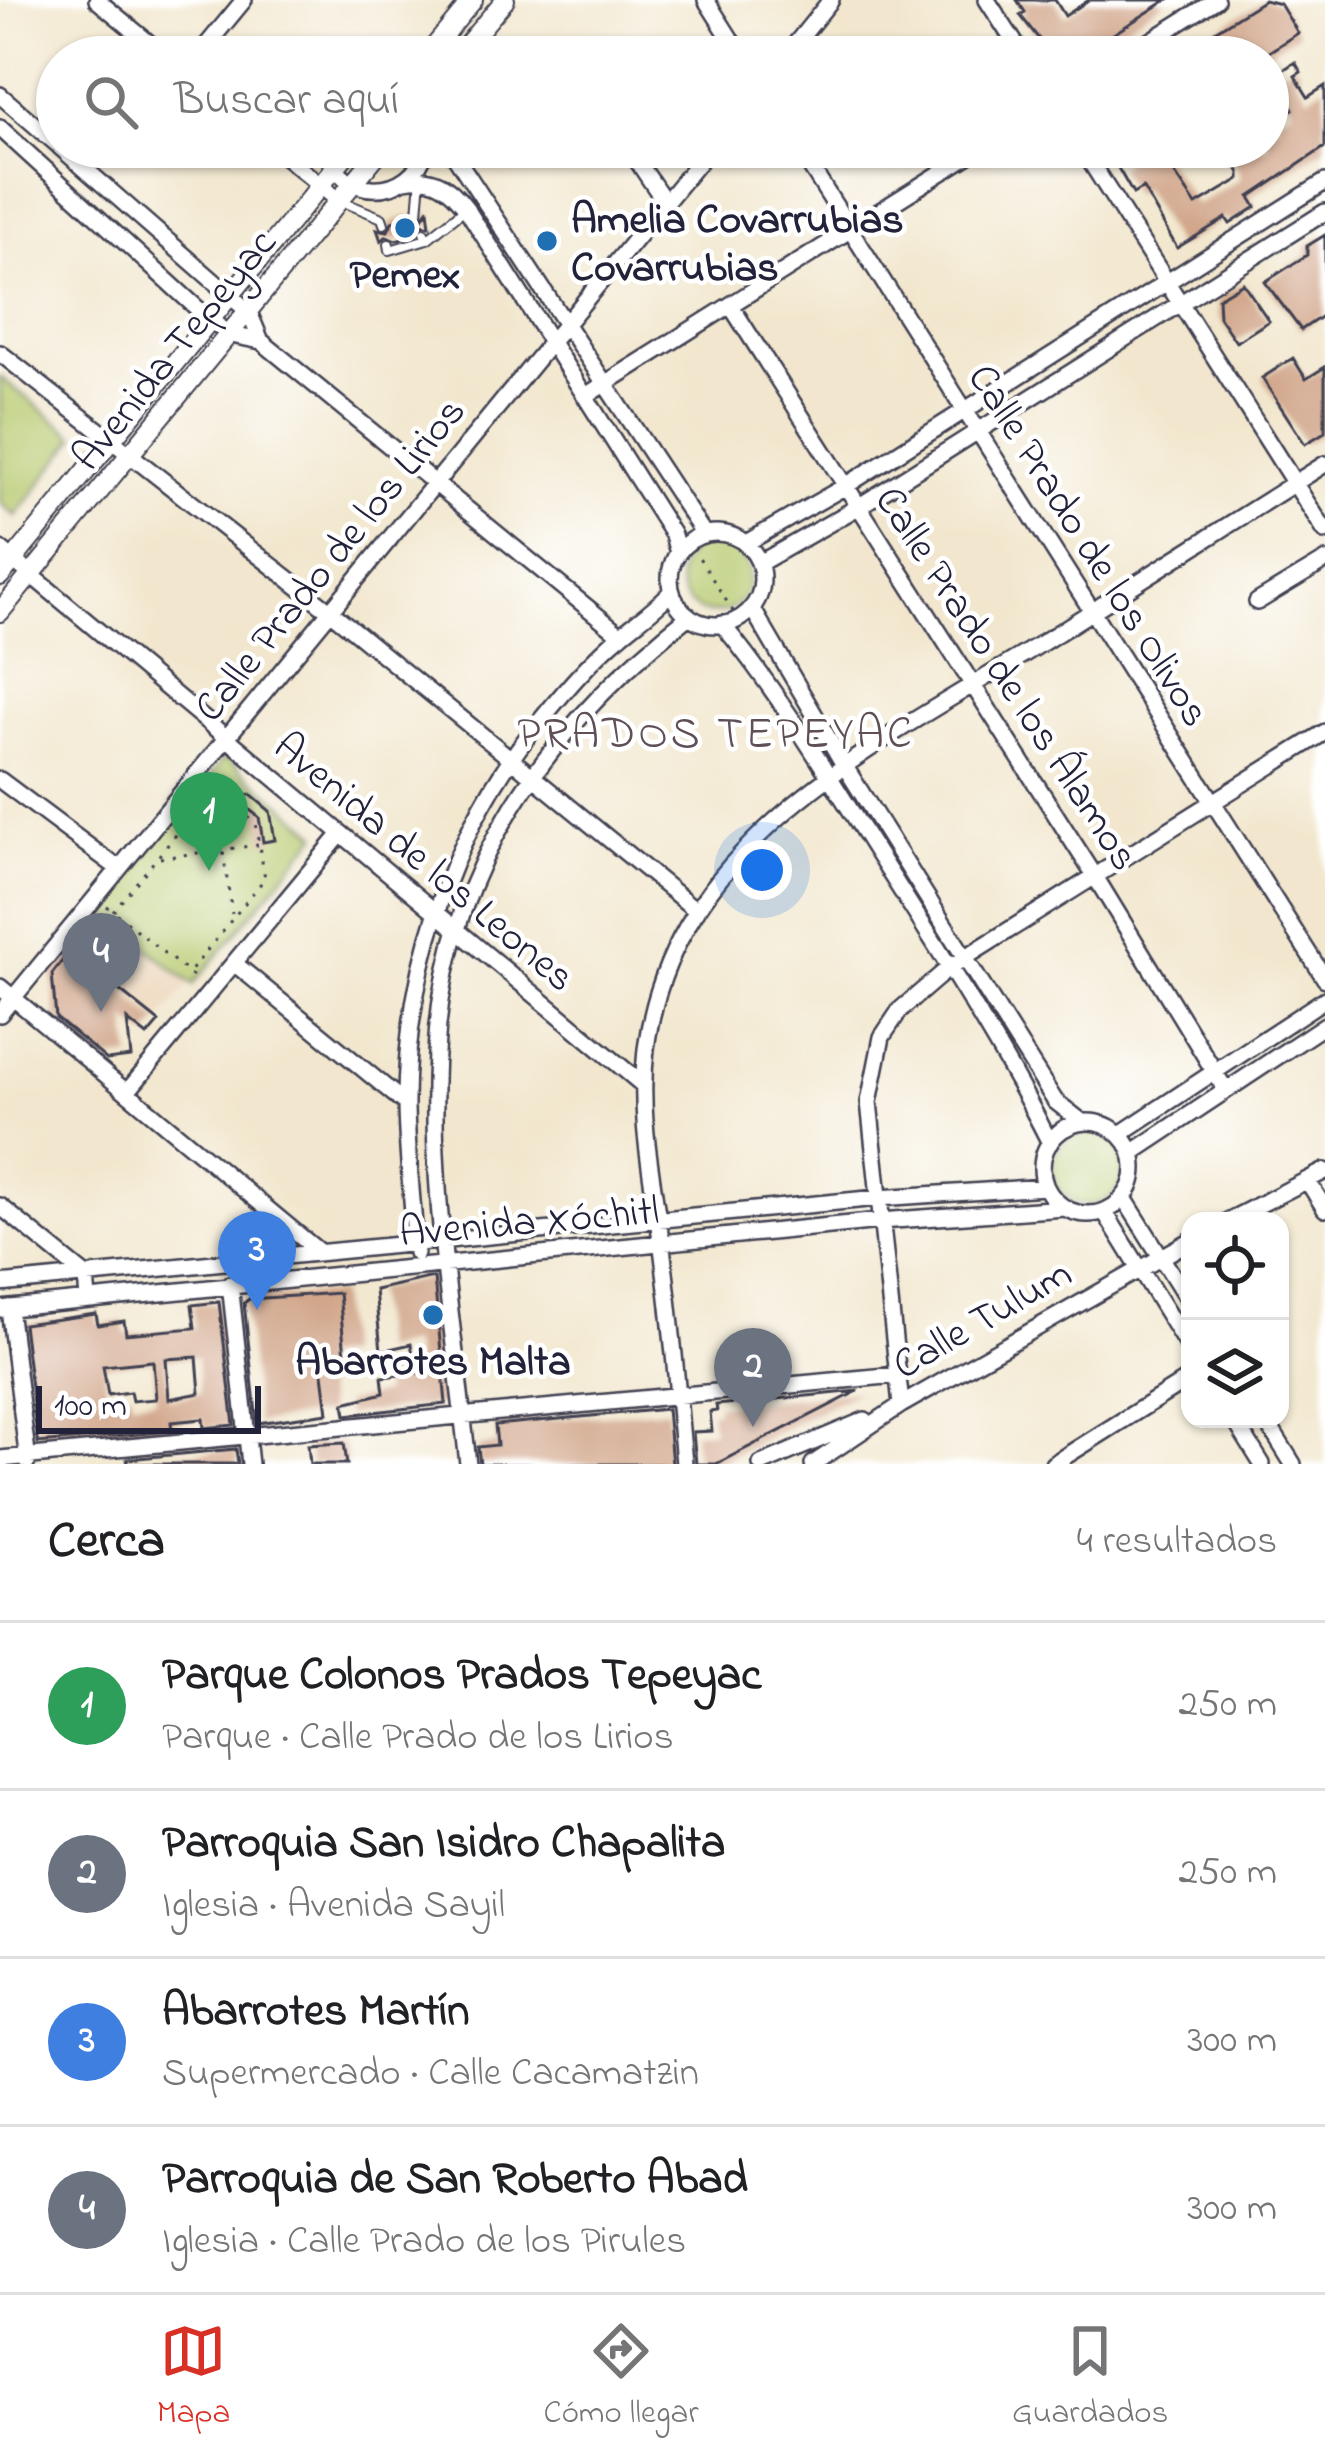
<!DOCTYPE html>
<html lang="es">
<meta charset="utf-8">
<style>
body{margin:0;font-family:"Indie Flower",sans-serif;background:#f2f2f2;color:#202124}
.controls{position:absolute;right:36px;bottom:36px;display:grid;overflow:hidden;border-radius:24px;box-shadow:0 3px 9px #0004}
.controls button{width:108px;height:108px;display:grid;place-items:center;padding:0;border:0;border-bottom:3px solid #e0e0e0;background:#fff;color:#202124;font:60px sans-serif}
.scale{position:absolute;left:36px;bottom:30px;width:225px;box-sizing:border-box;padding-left:12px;border:6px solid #22223b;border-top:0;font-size:33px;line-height:42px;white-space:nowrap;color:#22223b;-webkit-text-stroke:9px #fff;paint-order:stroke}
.you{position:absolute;left:762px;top:870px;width:42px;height:42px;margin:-30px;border:9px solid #fff;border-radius:50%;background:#1a73e8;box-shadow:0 0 0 18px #1a73e833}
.badge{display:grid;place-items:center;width:78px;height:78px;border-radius:50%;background:#d93025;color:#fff;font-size:39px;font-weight:700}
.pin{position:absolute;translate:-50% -99px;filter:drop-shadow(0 3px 6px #0008)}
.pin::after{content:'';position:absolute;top:63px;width:42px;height:36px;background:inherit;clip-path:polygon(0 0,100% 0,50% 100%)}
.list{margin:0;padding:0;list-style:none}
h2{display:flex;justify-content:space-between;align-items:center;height:156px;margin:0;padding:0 48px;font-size:51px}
h2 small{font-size:39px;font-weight:400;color:#757577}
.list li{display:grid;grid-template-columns:78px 1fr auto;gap:36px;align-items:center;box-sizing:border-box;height:168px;padding:0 48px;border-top:3px solid #e0e0e0}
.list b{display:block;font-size:45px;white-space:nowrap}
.list p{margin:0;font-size:39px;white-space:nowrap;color:#757577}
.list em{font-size:39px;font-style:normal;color:#757577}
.icon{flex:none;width:66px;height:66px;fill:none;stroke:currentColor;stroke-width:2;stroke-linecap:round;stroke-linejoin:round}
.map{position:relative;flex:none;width:1325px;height:1464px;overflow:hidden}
.search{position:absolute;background:#fff;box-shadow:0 3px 9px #0004;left:36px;right:36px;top:36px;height:132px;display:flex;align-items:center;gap:30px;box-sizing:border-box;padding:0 42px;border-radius:66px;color:#757577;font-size:45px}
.sheet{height:828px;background:#fff}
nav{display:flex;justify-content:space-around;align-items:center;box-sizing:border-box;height:168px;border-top:3px solid #e0e0e0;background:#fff;font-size:33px;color:#757577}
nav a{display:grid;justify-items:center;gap:6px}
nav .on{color:#d93025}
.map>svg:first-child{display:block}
.built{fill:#edd7bb}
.green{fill:#b6c96d;stroke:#6c7654;stroke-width:3}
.building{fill:#d1a68a;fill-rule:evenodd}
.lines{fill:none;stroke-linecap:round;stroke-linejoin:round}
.service-casing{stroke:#414051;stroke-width:12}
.minor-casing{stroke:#414051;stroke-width:20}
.tertiary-casing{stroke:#414051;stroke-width:22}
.path{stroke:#414051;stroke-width:3;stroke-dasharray:3 9;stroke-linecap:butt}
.service{stroke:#fff;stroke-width:8}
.minor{stroke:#fff;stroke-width:15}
.tertiary{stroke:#fff;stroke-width:18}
.poi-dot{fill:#1f6fb2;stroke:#fff;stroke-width:4.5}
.labels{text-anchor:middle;stroke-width:9;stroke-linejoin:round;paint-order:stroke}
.poi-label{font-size:42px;font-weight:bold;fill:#22223b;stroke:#fff}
.street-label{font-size:42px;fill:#22223b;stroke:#fff}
.neighbourhood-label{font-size:45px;letter-spacing:3px;fill:#5f5057;stroke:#fff}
</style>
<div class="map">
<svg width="1325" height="1464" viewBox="0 0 1325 1464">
<rect width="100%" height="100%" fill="#fff"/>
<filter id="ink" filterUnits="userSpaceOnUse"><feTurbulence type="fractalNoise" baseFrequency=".00833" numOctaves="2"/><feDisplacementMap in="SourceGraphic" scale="24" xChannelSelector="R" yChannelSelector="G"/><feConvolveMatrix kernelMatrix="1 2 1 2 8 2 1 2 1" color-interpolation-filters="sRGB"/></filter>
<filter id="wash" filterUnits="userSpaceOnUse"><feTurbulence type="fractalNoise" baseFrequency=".004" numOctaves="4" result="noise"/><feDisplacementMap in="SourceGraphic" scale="48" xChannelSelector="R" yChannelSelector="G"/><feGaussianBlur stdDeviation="2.7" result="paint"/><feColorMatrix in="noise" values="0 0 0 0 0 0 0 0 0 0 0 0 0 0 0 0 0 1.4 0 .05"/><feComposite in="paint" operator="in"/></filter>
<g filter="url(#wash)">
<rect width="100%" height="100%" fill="#f2e7ce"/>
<path class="built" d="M103,911l88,70 -32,41 -89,-71z"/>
<path class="green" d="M0,377l76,60 -60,79 -16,-13z
M679 578a35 35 0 1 1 70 0a35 35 0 1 1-70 0Z
M225,757l93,77 -125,151 -93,-76z
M1052 1169a36 36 0 1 1 72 0a36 36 0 1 1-72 0Z"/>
<g id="blocks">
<path class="building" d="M1017,0h38l10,16 24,-16h78l-90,57h-24l-33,-42 5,-3z
M1264,0l16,4 18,29 -37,24h-52l-10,-16z
M1295,62l6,10 -6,4 13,21 17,-11v61l-75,50 6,10 -26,17 -4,-6 -49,30 -34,-60 -10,6 -15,-26 7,-5 -10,-16h42l39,58 44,-26v-6l-11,-19 12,-7h27v-15l13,-8 -4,-5 16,-10 -14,-23 -11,8v-14z
M428,210l2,16 -8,-2 -6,10 -20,6 -9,-4 -6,5 -4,-12 11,2 4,-9 18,-6 10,5z
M1325,235v79l-24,16 -36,-48 42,-27v-9z
M1243,283l26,38 -33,21 -17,-25 -1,-19z
M1293,358l13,21 19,-12v65l-20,12 -43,-66z
M223,795h28l19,16 5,29 -12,2 -4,-25 -13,-10h-23z
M70,951l89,71 -12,14 -20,-16 4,37 -24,3 -51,-42 -4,-44z
M429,1278h5l12,126 -100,11 -2,-12 40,-10 -2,-16 35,-4 -6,-29 -30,7 -6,-61z
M339,1293l6,62 -24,2 7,56 -71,10 -13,-120 5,-4z
M219,1302l15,123 -30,3 -1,-9 -32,3 1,9 -134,12 -15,-119 73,-10 2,11 26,-4 2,13 69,-6 -3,-23zM197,1357l3,36 -31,6 -3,-40zM153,1361l3,38 -24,2 -2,-9 -22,3 -5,-29z
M858,1391l-142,73h-20l-3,-32 19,-1 -2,-19 7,-1 -1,-6z
M667,1409l5,55h-192l-2,-17 19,-2 -2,-20z
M344,1443l3,21h-37l-2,-19z
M236,1449l2,15h-110l-1,-5z"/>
</g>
</g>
<g filter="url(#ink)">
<use href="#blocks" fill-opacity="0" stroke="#414051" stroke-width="3"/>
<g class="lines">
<defs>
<path id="service" d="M341,201l41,17 2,6
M418,213l3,-35
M427,239l39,-31
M389,244l1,6 37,-11 -3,-7"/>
<path id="minor" d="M97,0l69,57
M706,0l36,57
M987,0l37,57
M197,57l47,-57
M785,57l46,-57
M1125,57l91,-57
M0,95l57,49
M0,128l210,192 21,15 30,6 360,294
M60,147l189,165 12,29
M274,147l65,54
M325,147c15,55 86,55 102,0
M449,147l255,387
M628,147l37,55
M798,147l527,832
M1081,147l244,384
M405,180c30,-5 44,6 61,28l207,327 5,18
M731,306l365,572 129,211
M0,353l331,259 366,299
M587,395l395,-248
M670 579a46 46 0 1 1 92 0a46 46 0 1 1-92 0Z
M746,543l98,-56 481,-305
M0,549l643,536
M760,563l98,-56 467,-295
M1257,602l68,-41
M752,608l92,157 211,336 27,21
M722,624c60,73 109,156 159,235 59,93 120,186 169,284
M0,780l119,89
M234,963l172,141
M0,987l318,264
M0,1014l711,-867
M127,1092l213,-257
M1042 1168a46 46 0 1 1 92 0a46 46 0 1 1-92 0Z
M1120,1134l205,-135
M1132,1153l193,-128
M1307,1180l18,29
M1124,1198l66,105
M0,1206l86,70 2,23
M1104,1211l86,139
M1228,1221l97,-50
M416,1253c-3,-49 -9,-97 -10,-146 -1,-133 45,-277 130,-381 26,-32 55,-67 87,-93 17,-14 33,-25 48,-41
M0,1284l878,-86 168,-11
M230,1284l20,180
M9,1308l19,153
M0,1309l880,-88 185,-13
M901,1405l-32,-303 13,-65 18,-27 50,-43 375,-235
M1234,1419l28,45
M1265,1419l28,45
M0,1459l897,-84
M468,1464c-14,-135 -39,-275 -32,-411 8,-186 112,-325 253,-437
M684,1464c-6,-72 -13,-145 -22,-217 -9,-67 -24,-129 -16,-198 26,-207 229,-303 388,-401 97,-61 194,-123 291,-184
M761,1464l104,-44
M813,1464l88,-59 289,-164
M1053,1464l137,-86"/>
<path id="tertiary" d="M426,57l47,-57
M457,57l48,-57
M0,576l352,-429
M0,612l383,-465"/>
</defs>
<use href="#service" class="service-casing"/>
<use href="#minor" class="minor-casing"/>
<use href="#tertiary" class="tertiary-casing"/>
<path class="path" d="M693,548l43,68
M218,817l14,97
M160,858l98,-13
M107,906l90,74
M113,911l76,-92 53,-7 13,11 10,55 -76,95"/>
<use href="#service" class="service"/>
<use href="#minor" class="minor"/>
<use href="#tertiary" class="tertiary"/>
</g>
</g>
<g class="poi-dot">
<circle cx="405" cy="228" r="12"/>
<circle cx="547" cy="241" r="12"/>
<circle cx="433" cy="1315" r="12"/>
</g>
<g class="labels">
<g class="poi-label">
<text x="571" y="232" text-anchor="start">Amelia Covarrubias<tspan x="571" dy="48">Covarrubias</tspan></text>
<text x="405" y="287">Pemex</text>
<text x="433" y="1374">Abarrotes Malta</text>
</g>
<g class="street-label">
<text transform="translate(172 348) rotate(-51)" y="15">Avenida Tepeyac</text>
<text transform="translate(1091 544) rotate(58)" y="15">Calle Prado de los Olivos</text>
<text transform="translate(328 558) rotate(-51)" y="15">Calle Prado de los Lirios</text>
<text transform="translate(1009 677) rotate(57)" y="15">Calle Prado de los Álamos</text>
<text transform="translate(426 860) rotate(40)" y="15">Avenida de los Leones</text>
<text transform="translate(529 1219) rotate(-5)" y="15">Avenida Xóchitl</text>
<text transform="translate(981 1317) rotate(-30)" y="15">Calle Tulum</text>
</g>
<g class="neighbourhood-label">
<text x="716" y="747">PRADOS TEPEYAC</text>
</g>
</g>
</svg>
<div class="controls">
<button><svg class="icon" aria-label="locate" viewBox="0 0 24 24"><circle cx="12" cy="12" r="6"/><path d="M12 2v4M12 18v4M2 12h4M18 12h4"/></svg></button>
<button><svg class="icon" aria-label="layers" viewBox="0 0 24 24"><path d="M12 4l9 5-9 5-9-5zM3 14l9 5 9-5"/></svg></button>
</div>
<div class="scale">100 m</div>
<div class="you"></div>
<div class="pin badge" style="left:209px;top:871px;background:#2e9e5b">1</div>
<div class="pin badge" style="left:753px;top:1427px;background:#6b7280">2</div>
<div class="pin badge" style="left:257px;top:1310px;background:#3f7fe0">3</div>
<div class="pin badge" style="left:101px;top:1012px;background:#6b7280">4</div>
<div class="search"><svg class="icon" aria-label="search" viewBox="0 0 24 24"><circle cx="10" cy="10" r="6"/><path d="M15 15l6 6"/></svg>Buscar aquí</div>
</div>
<section class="sheet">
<h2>Cerca<small>4 resultados</small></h2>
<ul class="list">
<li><span class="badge" style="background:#2e9e5b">1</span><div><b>Parque Colonos Prados Tepeyac</b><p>Parque · Calle Prado de los Lirios</p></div><em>250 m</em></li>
<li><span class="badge" style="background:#6b7280">2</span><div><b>Parroquia San Isidro Chapalita</b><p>Iglesia · Avenida Sayil</p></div><em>250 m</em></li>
<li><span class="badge" style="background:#3f7fe0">3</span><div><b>Abarrotes Martín</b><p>Supermercado · Calle Cacamatzin</p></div><em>300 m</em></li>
<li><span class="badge" style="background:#6b7280">4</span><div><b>Parroquia de San Roberto Abad</b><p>Iglesia · Calle Prado de los Pirules</p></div><em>300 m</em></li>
</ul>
</section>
<nav>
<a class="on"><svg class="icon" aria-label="map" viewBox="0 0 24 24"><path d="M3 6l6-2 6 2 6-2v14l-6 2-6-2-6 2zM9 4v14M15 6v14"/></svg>Mapa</a>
<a><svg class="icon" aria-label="directions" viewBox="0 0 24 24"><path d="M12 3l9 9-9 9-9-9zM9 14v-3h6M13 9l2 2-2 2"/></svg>Cómo llegar</a>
<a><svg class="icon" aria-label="saved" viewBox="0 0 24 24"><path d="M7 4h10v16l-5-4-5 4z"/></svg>Guardados</a>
</nav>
